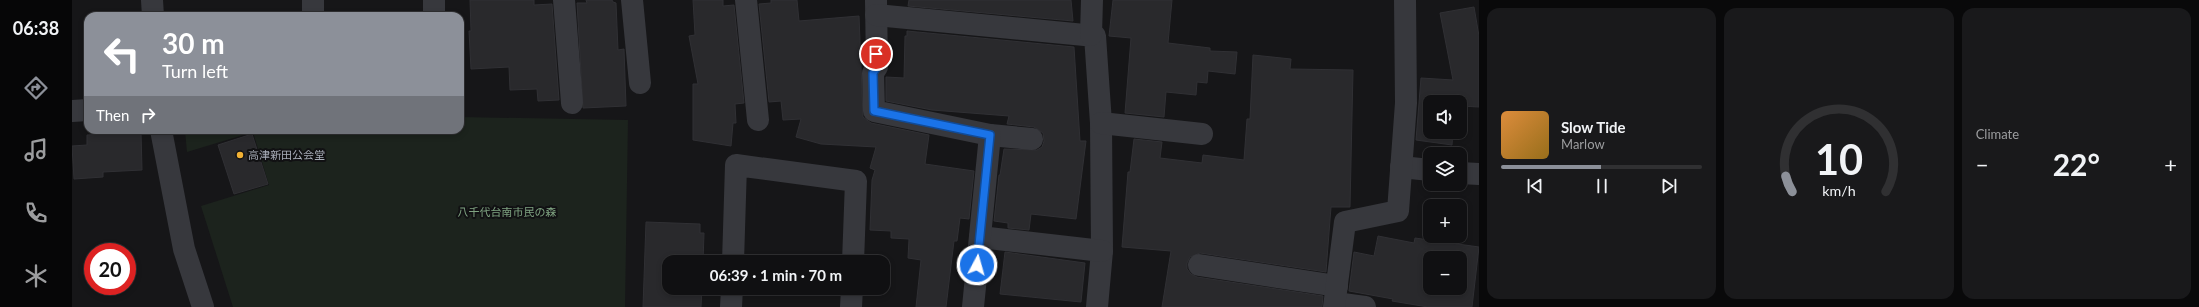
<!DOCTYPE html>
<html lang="en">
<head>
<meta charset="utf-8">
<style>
	:root { --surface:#101012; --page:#19191b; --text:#f1f3f6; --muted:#9c9d9f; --line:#303032; --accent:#8c9099 }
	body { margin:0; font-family:Lato,"Noto Sans JP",sans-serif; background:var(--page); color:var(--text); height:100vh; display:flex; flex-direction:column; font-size:15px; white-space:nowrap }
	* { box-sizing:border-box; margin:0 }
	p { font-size:13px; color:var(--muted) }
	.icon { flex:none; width:22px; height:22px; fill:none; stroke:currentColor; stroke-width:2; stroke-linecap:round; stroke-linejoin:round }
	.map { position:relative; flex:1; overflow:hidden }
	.sheet { display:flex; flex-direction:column; gap:8px; padding:8px; background:#09090a; width:720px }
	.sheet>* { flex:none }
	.hud { position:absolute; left:12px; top:12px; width:380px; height:122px; border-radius:12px; box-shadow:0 2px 6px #0003,0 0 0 1px var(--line); background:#8c9099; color:#fff; overflow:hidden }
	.controls { position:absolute; left:1351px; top:95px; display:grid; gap:8px }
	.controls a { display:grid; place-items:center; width:44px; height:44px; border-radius:8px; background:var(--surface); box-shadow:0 2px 6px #0003,0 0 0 1px var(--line); font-size:20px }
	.speed { position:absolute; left:12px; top:243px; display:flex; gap:8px; font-size:20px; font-weight:700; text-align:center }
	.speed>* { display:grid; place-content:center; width:52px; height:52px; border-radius:50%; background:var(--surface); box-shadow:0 2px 6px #0003,0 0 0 1px var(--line); line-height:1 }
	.speed .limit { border:6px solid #d22; background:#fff; color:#111 }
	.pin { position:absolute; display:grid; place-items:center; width:34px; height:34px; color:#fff; margin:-17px; border:2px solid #fff; border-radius:50%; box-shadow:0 1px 4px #0007 }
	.me { position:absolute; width:44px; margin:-22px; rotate:6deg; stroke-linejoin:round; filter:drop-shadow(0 0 3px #0008) }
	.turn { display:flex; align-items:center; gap:14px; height:84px; padding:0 12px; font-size:18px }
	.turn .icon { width:52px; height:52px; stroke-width:2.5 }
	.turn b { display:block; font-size:28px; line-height:34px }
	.then { display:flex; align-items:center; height:38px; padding:0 12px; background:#0003; gap:8px; font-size:15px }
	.big { font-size:30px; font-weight:700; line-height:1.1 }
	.sheet .tile { flex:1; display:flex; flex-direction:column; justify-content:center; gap:6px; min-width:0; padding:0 14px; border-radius:12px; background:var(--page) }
	.sheet .dial { align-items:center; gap:0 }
	.dial svg { height:104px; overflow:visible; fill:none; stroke:var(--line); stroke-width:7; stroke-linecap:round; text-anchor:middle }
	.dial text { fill:var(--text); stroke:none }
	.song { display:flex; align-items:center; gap:12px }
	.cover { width:48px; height:48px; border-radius:6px; background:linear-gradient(135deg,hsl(30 70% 55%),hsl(40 70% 35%)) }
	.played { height:4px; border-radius:2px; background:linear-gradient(90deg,var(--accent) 50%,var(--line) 50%) }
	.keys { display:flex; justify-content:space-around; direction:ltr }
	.heat { display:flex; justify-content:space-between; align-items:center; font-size:22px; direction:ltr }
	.sheet .tiles { flex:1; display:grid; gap:8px; grid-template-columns:repeat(3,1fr) }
	.trip { position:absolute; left:590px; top:255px; width:228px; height:40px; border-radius:12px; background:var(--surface); box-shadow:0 2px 6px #0003,0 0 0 1px var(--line); font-weight:700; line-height:40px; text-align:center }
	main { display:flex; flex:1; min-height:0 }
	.tab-bar { display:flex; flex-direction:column; width:72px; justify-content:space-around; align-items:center; background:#060607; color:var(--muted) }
	.tab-bar .icon { width:28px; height:28px }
	.tab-bar .on { color:var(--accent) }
	.tab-bar b { font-size:18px; color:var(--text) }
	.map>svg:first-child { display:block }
</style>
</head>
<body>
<main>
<nav class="tab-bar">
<b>06:38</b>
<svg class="icon on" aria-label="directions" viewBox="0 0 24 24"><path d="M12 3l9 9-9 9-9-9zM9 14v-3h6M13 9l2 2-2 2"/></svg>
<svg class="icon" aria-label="music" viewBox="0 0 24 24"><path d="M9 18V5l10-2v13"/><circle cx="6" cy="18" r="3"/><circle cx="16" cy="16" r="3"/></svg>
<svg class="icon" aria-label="phone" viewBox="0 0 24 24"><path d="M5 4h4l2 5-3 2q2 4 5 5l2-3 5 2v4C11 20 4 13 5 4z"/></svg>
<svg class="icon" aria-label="climate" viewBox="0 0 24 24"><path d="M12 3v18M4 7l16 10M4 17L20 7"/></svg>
</nav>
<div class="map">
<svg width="1407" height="307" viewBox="0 0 1407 307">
	<rect width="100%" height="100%" fill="#161618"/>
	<!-- green -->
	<polygon fill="#1c231d" points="388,117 556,120 553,307 161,307 129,206 197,185 181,132 115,152 113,130 388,130"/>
	<!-- building -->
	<g fill="#29292c" stroke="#303034" fill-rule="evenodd">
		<polygon points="398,0 462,0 462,5 480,4 487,100 466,101 465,89 438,90 437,67 399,69 397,31 399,31"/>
		<polygon points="514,0 540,0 541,2 544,3 546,50 552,49 554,106 511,108 505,3 515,3"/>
		<polygon points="621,0 651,0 651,6 662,5 672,103 663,104 664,123 661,123 659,146 621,140 621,84 626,84 617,36 623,35"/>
		<polygon points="699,0 725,0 727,21 787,16 791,117 799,123 857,135 853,164 902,171 897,219 888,218 885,241 882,241 874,307 844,307 849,260 836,258 837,239 819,238 819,231 798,230 800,180 803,170 798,168 804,147 749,144 724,137 729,119 711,120 709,101 697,102 687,4 699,3"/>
		<polygon points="837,0 999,0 1001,21 836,6"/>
		<polygon points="1041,0 1100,0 1096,43 1138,48 1138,51 1165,52 1163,74 1136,71 1135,83 1125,82 1124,95 1094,92 1092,117 1053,113 1059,38 1037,36"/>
		<polygon points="1402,7 1407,36 1407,107 1388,106 1388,102 1358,102 1358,132 1381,132 1380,145 1344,140 1349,78 1381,80 1368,13"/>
		<polygon points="835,31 1002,47 1008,141 1014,141 1004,219 959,214 957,230 936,228 936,223 922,221 927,175 928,175 932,149 965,150 970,147 972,141 971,133 962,127 935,124 937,116 860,110 814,101 814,77 832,78 833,36 835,36"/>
		<polygon points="1181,55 1219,59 1218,69 1281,70 1278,207 1259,207 1254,272 1128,253 1118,257 1115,263 1115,269 1119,274 1125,277 1251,296 1250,307 1090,307 1099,251 1050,247 1056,172 1058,172 1062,139 1090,142 1088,158 1130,163 1131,155 1172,160 1175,119 1178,119"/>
		<polygon points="69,132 70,170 31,172 31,177 2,179 0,146 15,145 15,135"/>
		<polygon points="180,134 196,184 162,194 146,145"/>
		<polygon points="574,222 628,224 628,233 632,233 631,262 597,262 597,288 630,288 629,307 571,307"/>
		<path d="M 1306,236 L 1342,243 L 1343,238 L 1407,247 L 1400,307 L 1356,307 L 1320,301 L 1321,299 L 1277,291 L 1282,252 L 1302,256 ZM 1358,258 L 1388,258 L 1388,288 L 1358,288 Z"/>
		<polygon points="933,252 1013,263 1009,302 928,294"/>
	</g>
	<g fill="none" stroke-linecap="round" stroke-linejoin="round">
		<!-- minor -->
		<g stroke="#37383d" stroke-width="22">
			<polyline points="80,0 81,16"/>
			<polyline points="241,0 241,16"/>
			<polyline points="362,0 362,16"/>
			<polyline points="492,0 500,103"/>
			<polyline points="560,0 568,83"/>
			<polyline points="674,0 686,120"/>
			<polyline points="804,1 805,67 801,73 802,111 918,135 960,139"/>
			<polyline points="804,15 1023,36 1029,123 1030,251 1025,307"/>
			<polyline points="1019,35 1020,0"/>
			<polyline points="0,111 16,110"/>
			<polyline points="1029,123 1130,134"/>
			<polyline points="89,130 112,249 131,307"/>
			<polyline points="1329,167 1358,170"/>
			<polyline points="1388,173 1407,174"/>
			<polyline points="908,237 1030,251"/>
			<polyline points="661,262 664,165 784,181 781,262"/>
			<polyline points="1127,265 1265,286"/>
			<polyline points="1263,303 1293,307"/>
			<polyline points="659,307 660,288"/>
			<polyline points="779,307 780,288"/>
			<polyline points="901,307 918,135"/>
			<polyline points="1262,307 1273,222 1326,211 1334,103 1333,0"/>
		</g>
	</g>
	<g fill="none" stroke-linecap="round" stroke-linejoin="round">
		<defs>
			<polyline id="route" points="804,54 805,67 801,73 802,111 918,135 905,265"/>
		</defs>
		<!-- route casing -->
		<use href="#route" stroke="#114b97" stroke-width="10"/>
		<!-- route -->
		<use href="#route" stroke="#1a73e8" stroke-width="7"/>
	</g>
	<!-- markers -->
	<circle fill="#f2b134" stroke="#111113" stroke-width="1.5" cx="168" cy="155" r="4"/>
	<g text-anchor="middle" stroke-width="4" stroke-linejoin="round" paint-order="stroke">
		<!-- poi labels -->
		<g font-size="11" fill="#a8adb8" stroke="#111113" text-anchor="start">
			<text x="176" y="159">高津新田公会堂</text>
		</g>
		<!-- park labels -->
		<g font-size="11" fill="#7fa381" stroke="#111113">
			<text x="435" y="216">八千代台南市民の森</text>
		</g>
	</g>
</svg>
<div class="controls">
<a><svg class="icon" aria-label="sound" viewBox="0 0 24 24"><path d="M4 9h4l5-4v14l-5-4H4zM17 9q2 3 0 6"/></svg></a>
<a><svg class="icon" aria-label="layers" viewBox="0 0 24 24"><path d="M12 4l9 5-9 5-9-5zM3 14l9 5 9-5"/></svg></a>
<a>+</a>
<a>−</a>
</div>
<div class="speed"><div class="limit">20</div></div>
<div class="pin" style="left:804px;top:54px;background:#d93025"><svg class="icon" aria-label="arrive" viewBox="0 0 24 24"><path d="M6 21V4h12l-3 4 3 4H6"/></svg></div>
<svg class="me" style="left:905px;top:265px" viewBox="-20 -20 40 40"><circle r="17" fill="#1a73e8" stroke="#fff" stroke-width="3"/><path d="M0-11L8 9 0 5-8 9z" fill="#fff"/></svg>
<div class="trip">06:39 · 1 min · 70 m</div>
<div class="hud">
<div class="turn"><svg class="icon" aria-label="left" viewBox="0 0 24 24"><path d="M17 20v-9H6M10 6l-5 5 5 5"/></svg><div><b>30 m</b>Turn left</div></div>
<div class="then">Then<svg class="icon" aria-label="right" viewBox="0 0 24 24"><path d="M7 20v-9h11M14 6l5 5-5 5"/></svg></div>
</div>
</div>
<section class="sheet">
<div class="tiles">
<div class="tile">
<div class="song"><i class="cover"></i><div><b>Slow Tide</b><p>Marlow</p></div></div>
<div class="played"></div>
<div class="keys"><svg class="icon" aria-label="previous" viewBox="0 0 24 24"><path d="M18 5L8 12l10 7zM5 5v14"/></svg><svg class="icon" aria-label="pause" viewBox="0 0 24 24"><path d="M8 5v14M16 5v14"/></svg><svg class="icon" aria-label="next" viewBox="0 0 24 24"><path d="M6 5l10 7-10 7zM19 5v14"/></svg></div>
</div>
<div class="tile dial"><svg viewBox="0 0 100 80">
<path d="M14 69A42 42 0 1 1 86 69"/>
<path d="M14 69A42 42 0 0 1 9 57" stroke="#8c9099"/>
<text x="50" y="56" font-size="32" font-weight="700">10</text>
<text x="50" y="72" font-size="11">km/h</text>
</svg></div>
<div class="tile"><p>Climate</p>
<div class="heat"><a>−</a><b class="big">22°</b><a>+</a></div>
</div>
</div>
</section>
</main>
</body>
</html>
